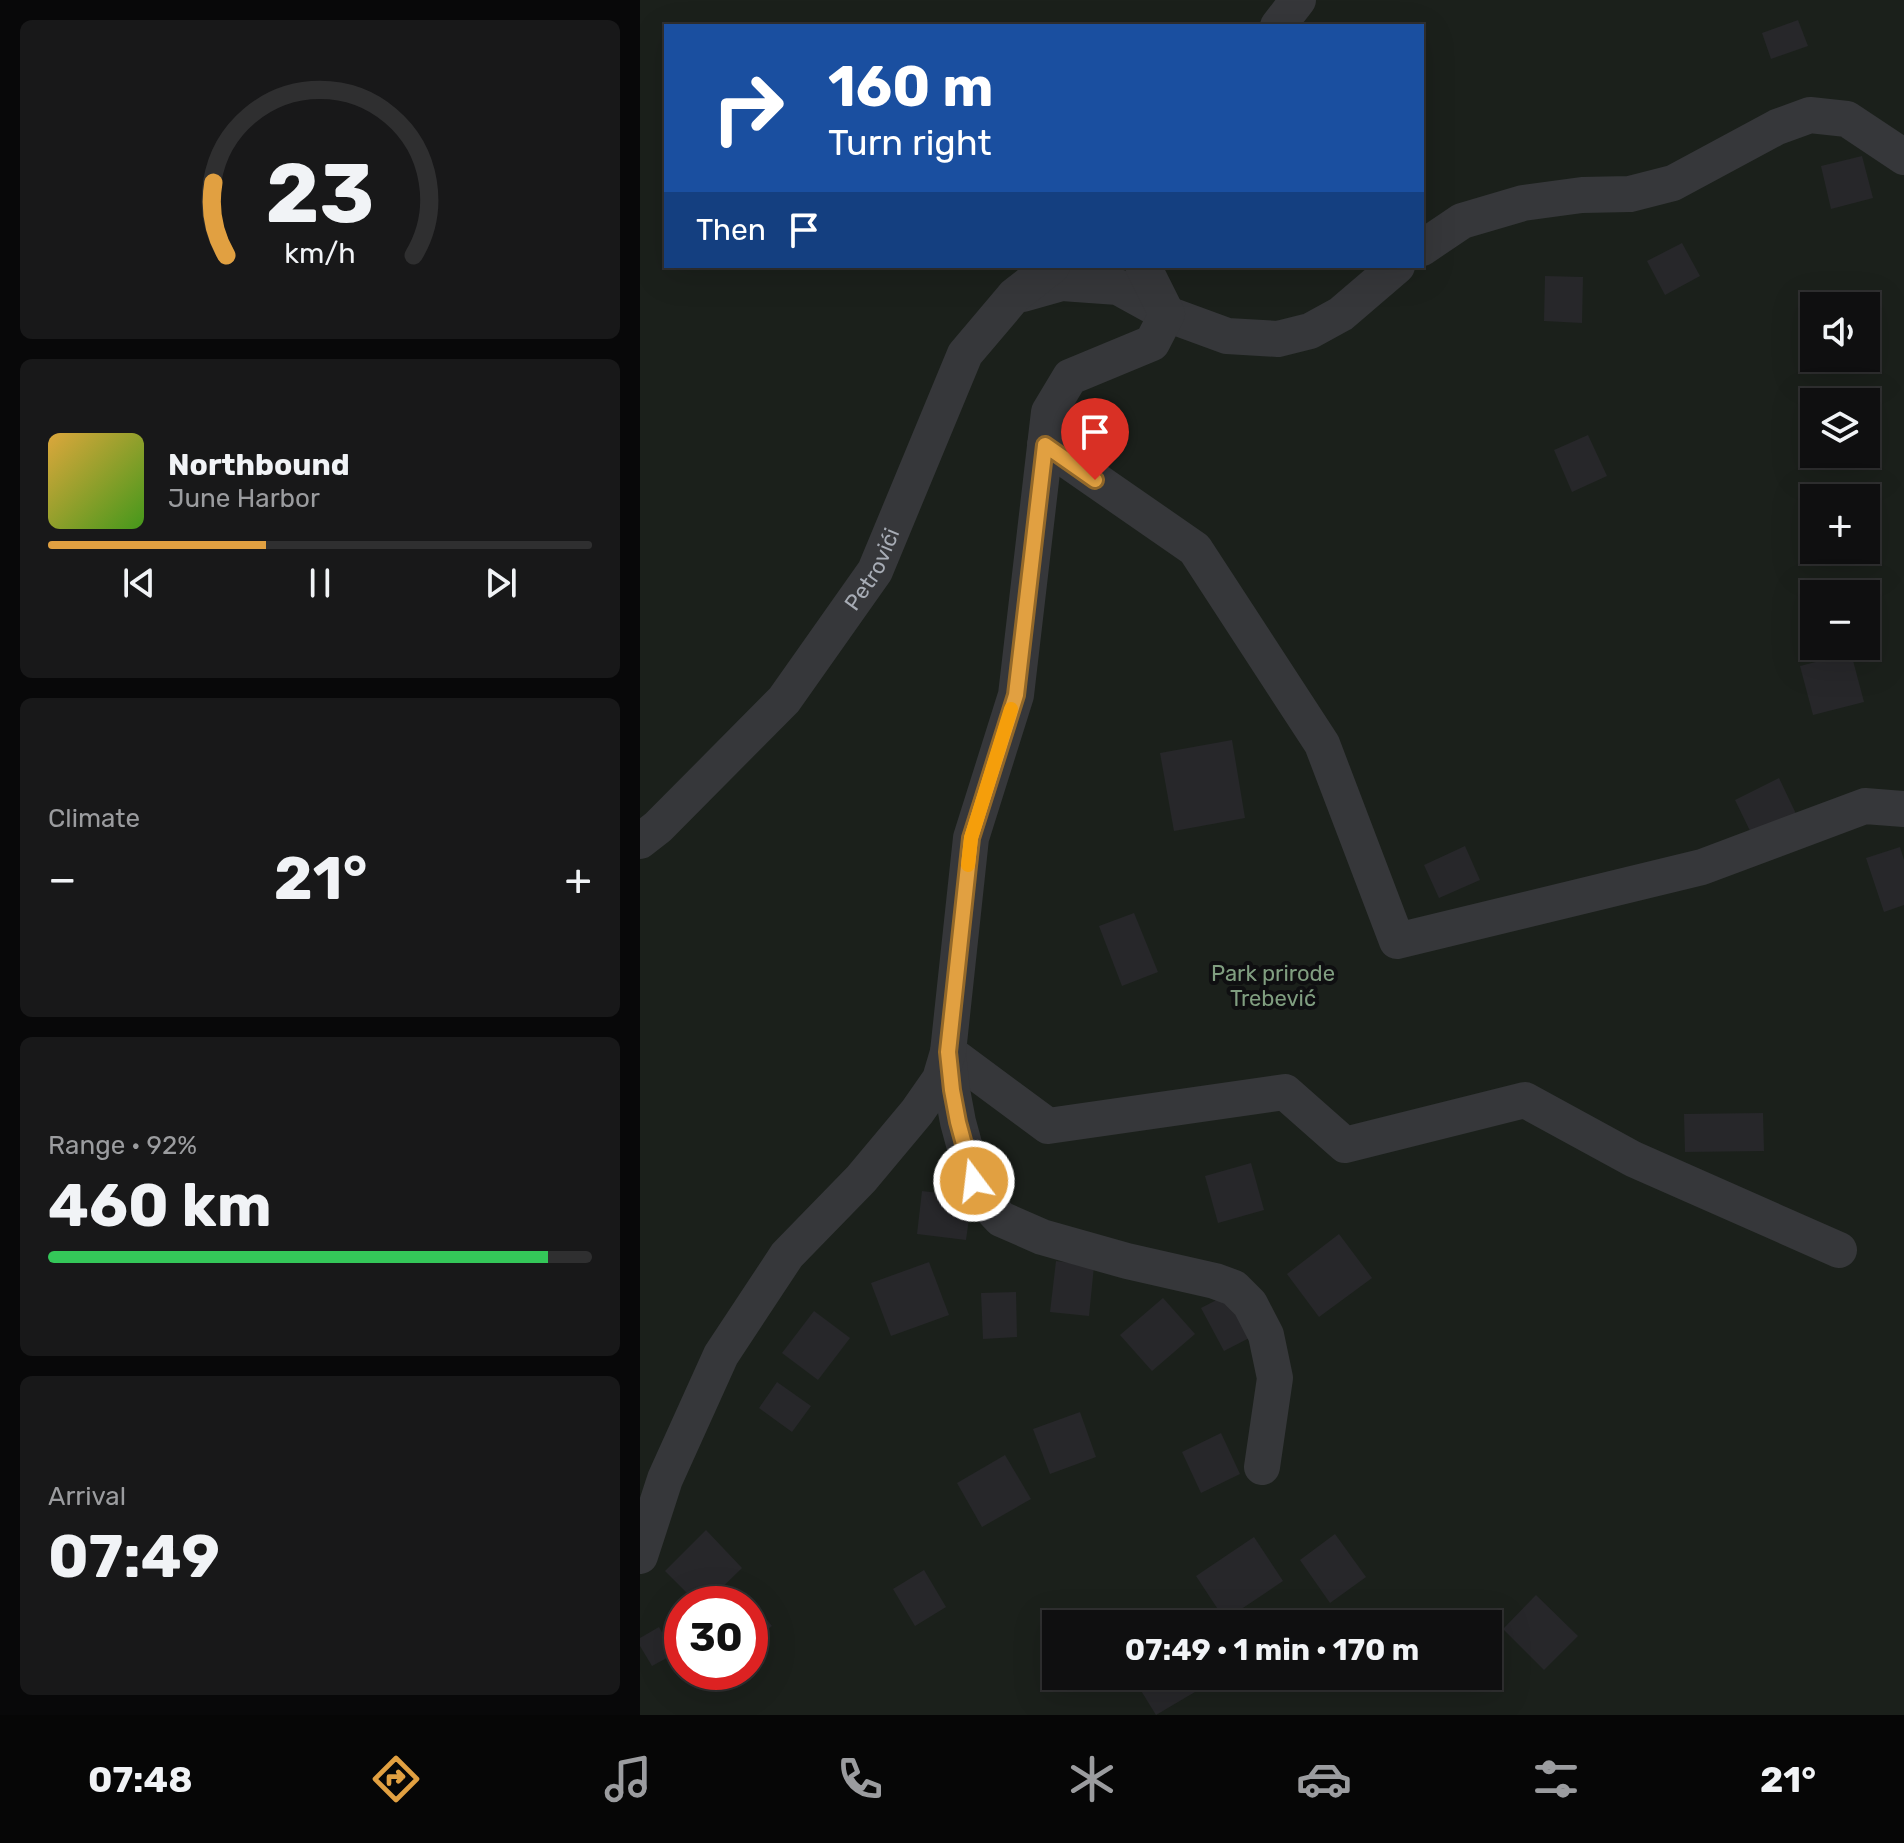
<!DOCTYPE html>
<html lang="en">
<head>
<meta charset="utf-8">
<style>
	:root { --surface:#0f0f10; --page:#181819; --text:#f1f3f6; --muted:#9b9c9f; --line:#2f2f30; --accent:#e1a041 }
	body { margin:0; font-family:Rubik,sans-serif; background:var(--page); color:var(--text); height:100vh; display:flex; flex-direction:column; font-size:30px; white-space:nowrap }
	* { box-sizing:border-box; margin:0 }
	p { font-size:26px; color:var(--muted) }
	.icon { flex:none; width:44px; height:44px; fill:none; stroke:currentColor; stroke-width:2; stroke-linecap:round; stroke-linejoin:round }
	.map { position:relative; flex:1; overflow:hidden }
	.drawer { display:flex; flex-direction:column; gap:20px; padding:20px; background:#080809; width:640px }
	.drawer>* { flex:none }
	.hud { position:absolute; left:24px; top:24px; width:760px; height:244px; border-radius:0px; box-shadow:0 8px 32px #0002,0 0 0 2px var(--line); background:#1a4fa0; color:#fff; overflow:hidden }
	.buttons { position:absolute; left:1160px; top:292px; display:grid; gap:16px }
	.buttons a { display:grid; place-items:center; width:80px; height:80px; border-radius:0px; background:var(--surface); box-shadow:0 8px 32px #0002,0 0 0 2px var(--line); font-size:40px }
	.speed { position:absolute; left:24px; top:1586px; display:flex; gap:16px; font-size:40px; font-weight:700; text-align:center }
	.speed>* { display:grid; place-content:center; width:104px; height:104px; border-radius:50%; background:var(--surface); box-shadow:0 8px 32px #0002,0 0 0 2px var(--line); line-height:1 }
	.speed .limit { border:12px solid #d22; background:#fff; color:#111 }
	.pin { position:absolute; display:grid; place-items:center; width:68px; height:68px; color:#fff; margin:-82px -34px; border-radius:50% 50% 50% 0; rotate:-45deg; box-shadow:0 0 8px #0007 }
	.pin .icon { rotate:45deg }
	.me { position:absolute; width:88px; margin:-44px; rotate:345deg; stroke-linejoin:round; filter:drop-shadow(0 0 6px #0008) }
	.turn { display:flex; align-items:center; gap:28px; height:168px; padding:0 32px; font-size:36px }
	.turn .icon { width:104px; height:104px; stroke-width:2.5 }
	.turn b { display:block; font-size:56px; line-height:68px }
	.then { display:flex; align-items:center; height:76px; padding:0 32px; background:#0003; gap:16px; font-size:30px }
	.big { font-size:60px; font-weight:700; line-height:1.1 }
	.drawer .tile { flex:1; display:flex; flex-direction:column; justify-content:center; gap:12px; min-width:0; padding:0 28px; border-radius:12px; background:var(--page) }
	.drawer .dial { align-items:center; gap:0 }
	.dial svg { height:208px; overflow:visible; fill:none; stroke:var(--line); stroke-width:7; stroke-linecap:round; text-anchor:middle }
	.dial text { fill:var(--text); stroke:none }
	.song { display:flex; align-items:center; gap:24px }
	.cover { width:96px; height:96px; border-radius:12px; background:linear-gradient(135deg,hsl(40 70% 55%),hsl(100 70% 35%)) }
	.played { height:8px; border-radius:4px; background:linear-gradient(90deg,var(--accent) 40%,var(--line) 40%) }
	.keys { display:flex; justify-content:space-around; direction:ltr }
	.heat { display:flex; justify-content:space-between; align-items:center; font-size:44px; direction:ltr }
	.charge { height:12px; border-radius:6px; background:linear-gradient(90deg,#34c759 92%,var(--line) 0) }
	.trip { position:absolute; left:402px; top:1610px; width:460px; height:80px; border-radius:0px; background:var(--surface); box-shadow:0 8px 32px #0002,0 0 0 2px var(--line); font-weight:700; line-height:80px; text-align:center }
	.menu { display:flex; height:128px; justify-content:space-around; align-items:center; background:#060606; color:var(--muted) }
	.menu .icon { width:56px; height:56px }
	.menu .on { color:var(--accent) }
	.menu b { font-size:36px; color:var(--text) }
	main { display:flex; flex:1; min-height:0 }
	.map>svg:first-child { display:block }
</style>
</head>
<body>
<main>
<section class="drawer">
<div class="tile dial"><svg viewBox="0 0 100 80">
<path d="M14 69A42 42 0 1 1 86 69"/>
<path d="M14 69A42 42 0 0 1 9 41" stroke="#e1a041"/>
<text x="50" y="56" font-size="32" font-weight="700">23</text>
<text x="50" y="72" font-size="11">km/h</text>
</svg></div>
<div class="tile">
<div class="song"><i class="cover"></i><div><b>Northbound</b><p>June Harbor</p></div></div>
<div class="played"></div>
<div class="keys"><svg class="icon" aria-label="previous" viewBox="0 0 24 24"><path d="M18 5L8 12l10 7zM5 5v14"/></svg><svg class="icon" aria-label="pause" viewBox="0 0 24 24"><path d="M8 5v14M16 5v14"/></svg><svg class="icon" aria-label="next" viewBox="0 0 24 24"><path d="M6 5l10 7-10 7zM19 5v14"/></svg></div>
</div>
<div class="tile"><p>Climate</p>
<div class="heat"><a>−</a><b class="big">21°</b><a>+</a></div>
</div>
<div class="tile"><p>Range · 92%</p><b class="big">460 km</b><div class="charge"></div></div>
<div class="tile"><p>Arrival</p><b class="big">07:49</b></div>
</section>
<div class="map">
<svg width="1264" height="1715" viewBox="0 0 1264 1715">
	<rect width="100%" height="100%" fill="#141416"/>
	<!-- green -->
	<path fill="#1b201b" fill-rule="evenodd" d="M 0,0 L 1264,0 L 1264,1715 L 0,1715 ZM 26,26 L 782,26 L 782,266 L 26,266 ZM 1174,306 L 1226,306 L 1226,358 L 1174,358 ZM 1174,402 L 1226,402 L 1226,454 L 1174,454 ZM 1174,498 L 1226,498 L 1226,550 L 1174,550 ZM 1174,594 L 1226,594 L 1226,646 L 1174,646 ZM 42,1604 L 110,1604 L 110,1672 L 42,1672 ZM 416,1624 L 848,1624 L 848,1676 L 416,1676 Z"/>
	<!-- building -->
	<g fill="#27272a">
		<polygon points="1158,20 1168,46 1131,59 1122,33"/>
		<polygon points="1222,156 1233,198 1191,209 1181,166"/>
		<polygon points="1042,243 1060,276 1025,295 1007,261"/>
		<polygon points="905,276 943,277 942,323 904,321"/>
		<polygon points="948,435 967,476 932,492 914,450"/>
		<polygon points="1211,653 1224,702 1173,715 1160,666"/>
		<polygon points="592,740 605,818 534,831 520,753"/>
		<polygon points="1139,778 1158,818 1114,839 1095,800"/>
		<polygon points="825,846 840,880 799,898 784,865"/>
		<polygon points="1260,847 1264,860 1264,905 1244,912 1226,858"/>
		<polygon points="494,913 518,972 482,986 459,926"/>
		<polygon points="1123,1113 1124,1151 1045,1152 1044,1114"/>
		<polygon points="611,1163 624,1210 578,1223 565,1176"/>
		<polygon points="282,1191 332,1197 326,1240 277,1234"/>
		<polygon points="699,1234 732,1278 679,1317 647,1274"/>
		<polygon points="416,1261 454,1266 449,1316 410,1312"/>
		<polygon points="289,1262 309,1315 251,1336 231,1283"/>
		<polygon points="376,1292 377,1337 343,1339 341,1293"/>
		<polygon points="592,1292 615,1335 584,1351 561,1308"/>
		<polygon points="523,1298 555,1334 512,1371 480,1335"/>
		<polygon points="174,1311 210,1338 178,1380 142,1353"/>
		<polygon points="137,1382 171,1406 152,1432 119,1408"/>
		<polygon points="440,1412 456,1457 410,1474 393,1429"/>
		<polygon points="581,1433 600,1474 561,1493 542,1452"/>
		<polygon points="365,1455 391,1499 342,1527 317,1483"/>
		<polygon points="66,1530 102,1568 65,1604 58,1604 25,1571"/>
		<polygon points="695,1534 726,1577 690,1603 660,1560"/>
		<polygon points="614,1537 643,1581 585,1620 556,1576"/>
		<polygon points="284,1570 306,1607 275,1626 253,1589"/>
		<polygon points="896,1595 938,1636 904,1670 863,1629"/>
		<polygon points="108,1596 132,1626 110,1643 110,1604 98,1604"/>
		<polygon points="19,1627 34,1654 12,1666 0,1646 0,1638"/>
		<polygon points="492,1676 559,1676 565,1686 516,1715"/>
	</g>
	<g fill="none" stroke-linecap="round" stroke-linejoin="round">
		<!-- street -->
		<g stroke="#36373a" stroke-width="36">
			<polyline points="638,26 658,0"/>
			<polyline points="782,248 822,221 883,203 942,195 990,194 1033,183 1137,127 1170,115 1207,119 1264,157"/>
			<polyline points="383,294 422,283 478,287 527,314 587,336 638,339 670,331 701,314 757,266"/>
			<polyline points="405,445 555,549 682,744 757,941 1062,867 1225,806 1264,809"/>
			<path id="s1" d="M 0,841 L 18,827 L 144,700 L 235,571 L 325,354 L 374,296 L 412,266"/>
			<polyline points="308,1052 408,1126 645,1092 705,1145 885,1100 993,1159 1199,1250"/>
			<polyline points="308,1054 312,1090 318,1122 334,1181 347,1204 361,1219 402,1237 487,1261 575,1281 594,1288 610,1304 626,1335 635,1378 622,1467"/>
			<polyline points="0,1556 25,1479 81,1355 147,1255 221,1179 277,1112 300,1079 308,1052 331,838 376,695 409,412 430,377 512,343 527,314 503,266"/>
		</g>
	</g>
	<g fill="none" stroke-linecap="round" stroke-linejoin="round">
		<defs>
			<polyline id="route" points="334,1181 318,1122 312,1090 308,1052 331,838 376,695 405,445 455,480"/>
		</defs>
		<!-- route casing -->
		<use href="#route" stroke="#92682a" stroke-width="20"/>
		<!-- route -->
		<use href="#route" stroke="#e1a041" stroke-width="14"/>
		<!-- slow -->
		<polyline stroke="#f59e0b" stroke-width="14" points="328,865 331,838 371,709"/>
	</g>
	<g text-anchor="middle" stroke-width="8" stroke-linejoin="round" paint-order="stroke">
		<!-- street labels -->
		<g font-size="22" fill="#a7acb5" stroke="#0f0f11">
			<text dy="8" stroke="none"><textPath href="#s1" startOffset="360">Petrovići</textPath></text>
		</g>
		<!-- park labels -->
		<g font-size="22" fill="#809e80" stroke="#0f0f11">
			<text x="633" y="981">Park prirode<tspan x="633" dy="25">Trebević</tspan></text>
		</g>
	</g>
</svg>
<div class="buttons">
<a><svg class="icon" aria-label="sound" viewBox="0 0 24 24"><path d="M4 9h4l5-4v14l-5-4H4zM17 9q2 3 0 6"/></svg></a>
<a><svg class="icon" aria-label="layers" viewBox="0 0 24 24"><path d="M12 4l9 5-9 5-9-5zM3 14l9 5 9-5"/></svg></a>
<a>+</a>
<a>−</a>
</div>
<div class="speed"><div class="limit">30</div></div>
<div class="pin" style="left:455px;top:480px;background:#d93025"><svg class="icon" aria-label="arrive" viewBox="0 0 24 24"><path d="M6 21V4h12l-3 4 3 4H6"/></svg></div>
<svg class="me" style="left:334px;top:1181px" viewBox="-20 -20 40 40"><circle r="17" fill="#e1a041" stroke="#fff" stroke-width="3"/><path d="M0-11L8 9 0 5-8 9z" fill="#fff"/></svg>
<div class="trip">07:49 · 1 min · 170 m</div>
<div class="hud">
<div class="turn"><svg class="icon" aria-label="right" viewBox="0 0 24 24"><path d="M7 20v-9h11M14 6l5 5-5 5"/></svg><div><b>160 m</b>Turn right</div></div>
<div class="then">Then<svg class="icon" aria-label="arrive" viewBox="0 0 24 24"><path d="M6 21V4h12l-3 4 3 4H6"/></svg></div>
</div>
</div>
</main>
<nav class="menu">
<b>07:48</b>
<svg class="icon on" aria-label="directions" viewBox="0 0 24 24"><path d="M12 3l9 9-9 9-9-9zM9 14v-3h6M13 9l2 2-2 2"/></svg>
<svg class="icon" aria-label="music" viewBox="0 0 24 24"><path d="M9 18V5l10-2v13"/><circle cx="6" cy="18" r="3"/><circle cx="16" cy="16" r="3"/></svg>
<svg class="icon" aria-label="phone" viewBox="0 0 24 24"><path d="M5 4h4l2 5-3 2q2 4 5 5l2-3 5 2v4C11 20 4 13 5 4z"/></svg>
<svg class="icon" aria-label="climate" viewBox="0 0 24 24"><path d="M12 3v18M4 7l16 10M4 17L20 7"/></svg>
<svg class="icon" aria-label="car" viewBox="0 0 24 24"><path d="M5 17H2v-5l4-1 3-4h7l3 4 3 1v5h-3M9 17h6M6 11h13"/><circle cx="7" cy="17" r="2"/><circle cx="17" cy="17" r="2"/></svg>
<svg class="icon" aria-label="filters" viewBox="0 0 24 24"><path d="M4 7h16M4 17h16"/><circle cx="9" cy="7" r="2"/><circle cx="15" cy="17" r="2"/></svg>
<b>21°</b>
</nav>
</body>
</html>
